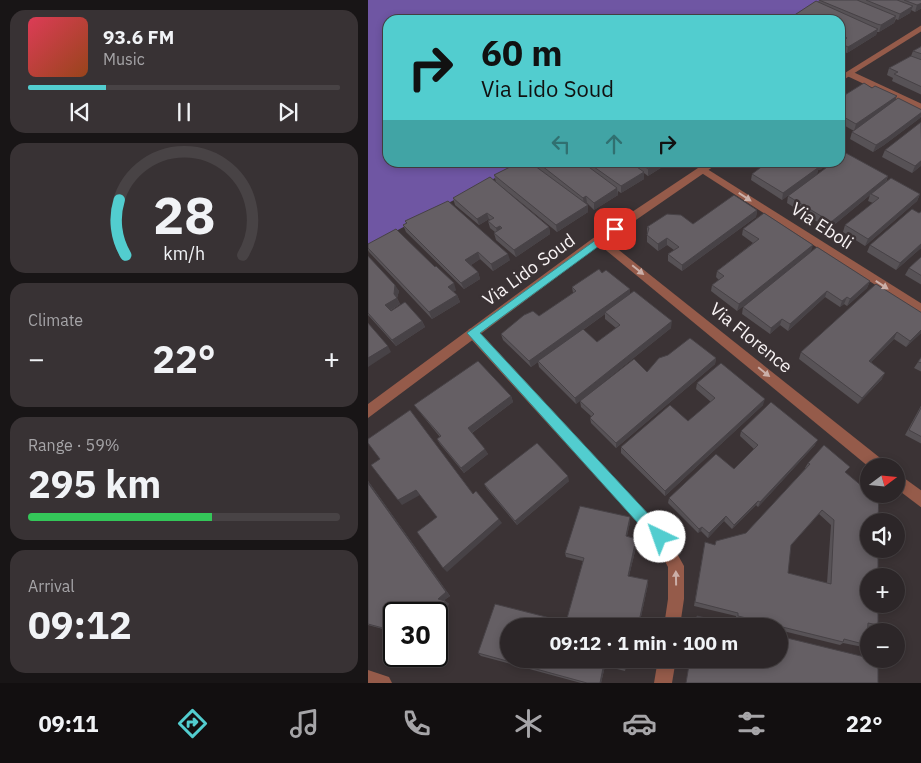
<!DOCTYPE html>
<html lang="en">
<head>
<meta charset="utf-8">
<style>
	:root { --surface:#2c2628; --page:#383234; --text:#f1f3f6; --muted:#a6a5a8; --line:#484345; --accent:#52cdcf }
	body { margin:0; font-family:"IBM Plex Sans",sans-serif; background:var(--page); color:var(--text); height:100vh; display:flex; flex-direction:column; font-size:19px; white-space:nowrap }
	* { box-sizing:border-box; margin:0 }
	p { font-size:16px; color:var(--muted) }
	.icon { flex:none; width:28px; height:28px; fill:none; stroke:currentColor; stroke-width:2; stroke-linecap:round; stroke-linejoin:round }
	.map { position:relative; flex:1; overflow:hidden }
	.side { display:flex; flex-direction:column; gap:10px; padding:10px; background:#181516; width:368px }
	.side>* { flex:none }
	.hud { position:absolute; left:15px; top:15px; width:462px; height:152px; border-radius:15px; box-shadow:0 2px 8px #0003,0 0 0 1px var(--line); background:#52cdcf; color:#111; overflow:hidden }
	.needle { width:32px; rotate:74deg }
	.tools { position:absolute; left:492px; top:458px; display:grid; gap:10px }
	.tools a { display:grid; place-items:center; width:45px; height:45px; border-radius:50%; background:var(--surface); box-shadow:0 2px 8px #0003,0 0 0 1px var(--line); font-size:25px }
	.speed { position:absolute; left:15px; top:602px; display:flex; gap:10px; font-size:25px; font-weight:700; text-align:center }
	.speed>* { display:grid; place-content:center; width:65px; height:65px; border-radius:50%; background:var(--surface); box-shadow:0 2px 8px #0003,0 0 0 1px var(--line); line-height:1 }
	.speed .limit { border:2px solid #111; border-radius:8px; background:#fff; color:#111 }
	.pin { position:absolute; display:grid; place-items:center; width:42px; height:42px; color:#fff; margin:-21px; border-radius:10px; box-shadow:0 2px 8px #0006 }
	.me { position:absolute; width:55px; margin:-28px; rotate:318deg; stroke-linejoin:round; filter:drop-shadow(0 0 4px #0008) }
	.turn { display:flex; align-items:center; gap:18px; height:105px; padding:0 15px; font-size:22px }
	.turn .icon { width:65px; height:65px; stroke-width:2.5 }
	.turn b { display:block; font-size:35px; line-height:42px }
	.lanes { display:flex; align-items:center; height:48px; padding:0 15px; background:#0003; justify-content:center; gap:25px; direction:ltr }
	.lanes .off { opacity:.35 }
	.big { font-size:38px; font-weight:800; line-height:1.1 }
	.side .tile { flex:1; display:flex; flex-direction:column; justify-content:center; gap:8px; min-width:0; padding:0 18px; border-radius:15px; background:var(--page) }
	.side .dial { align-items:center; gap:0 }
	.dial svg { height:130px; overflow:visible; fill:none; stroke:var(--line); stroke-width:7; stroke-linecap:round; text-anchor:middle }
	.dial text { fill:var(--text); stroke:none }
	.song { display:flex; align-items:center; gap:15px }
	.cover { width:60px; height:60px; border-radius:8px; background:linear-gradient(135deg,hsl(350 70% 55%),hsl(20 70% 35%)) }
	.played { height:5px; border-radius:2px; background:linear-gradient(90deg,var(--accent) 25%,var(--line) 25%) }
	.keys { display:flex; justify-content:space-around; direction:ltr }
	.heat { display:flex; justify-content:space-between; align-items:center; font-size:28px; direction:ltr }
	.charge { height:8px; border-radius:4px; background:linear-gradient(90deg,#34c759 59%,var(--line) 0) }
	.trip { position:absolute; left:132px; top:618px; width:288px; height:50px; border-radius:25px; background:var(--surface); box-shadow:0 2px 8px #0003,0 0 0 1px var(--line); font-weight:800; line-height:50px; text-align:center }
	.menu { display:flex; height:80px; justify-content:space-around; align-items:center; background:#120f10; color:var(--muted) }
	.menu .icon { width:35px; height:35px }
	.menu .on { color:var(--accent) }
	.menu b { font-size:22px; color:var(--text) }
	main { display:flex; flex:1; min-height:0 }
	.map>svg:first-child { display:block }
</style>
</head>
<body>
<main>
<section class="side">
<div class="tile">
<div class="song"><i class="cover"></i><div><b>93.6 FM</b><p>Music</p></div></div>
<div class="played"></div>
<div class="keys"><svg class="icon" aria-label="previous" viewBox="0 0 24 24"><path d="M18 5L8 12l10 7zM5 5v14"/></svg><svg class="icon" aria-label="pause" viewBox="0 0 24 24"><path d="M8 5v14M16 5v14"/></svg><svg class="icon" aria-label="next" viewBox="0 0 24 24"><path d="M6 5l10 7-10 7zM19 5v14"/></svg></div>
</div>
<div class="tile dial"><svg viewBox="0 0 100 80">
<path d="M14 69A42 42 0 1 1 86 69"/>
<path d="M14 69A42 42 0 0 1 10 35" stroke="#52cdcf"/>
<text x="50" y="56" font-size="32" font-weight="700">28</text>
<text x="50" y="72" font-size="11">km/h</text>
</svg></div>
<div class="tile"><p>Climate</p>
<div class="heat"><a>−</a><b class="big">22°</b><a>+</a></div>
</div>
<div class="tile"><p>Range · 59%</p><b class="big">295 km</b><div class="charge"></div></div>
<div class="tile"><p>Arrival</p><b class="big">09:12</b></div>
</section>
<div class="map">
<svg width="554" height="683" viewBox="0 0 554 683">
	<rect width="100%" height="100%" fill="#3b3335"/>
	<!-- water -->
	<polygon fill="#6f56a3" points="0,0 454,0 417,20 20,20 20,162 155,163 0,246"/>
	<g fill="none" stroke-linecap="round" stroke-linejoin="round">
		<!-- minor -->
		<g fill="#955b4a" fill-rule="evenodd">
			<polygon points="479,72 485,72 554,104 554,111 479,76"/>
			<polygon points="336,167 554,304 554,315 332,172 332,168"/>
			<polygon points="232,235 516,461 518,466 501,467 228,242 227,239 228,236"/>
			<polygon points="105,328 109,329 297,532 316,566 316,599 312,626 296,626 300,599 300,567 287,542 101,337 99,333 101,329"/>
			<polygon points="529,473 554,491 554,508 529,489"/>
			<polygon points="290,659 308,659 304,683 286,683"/>
			<polygon points="0,670 21,677 24,683 0,683"/>
		</g>
		<!-- tertiary -->
		<g fill="#955b4a" fill-rule="evenodd">
			<polygon points="554,25 554,31 472,82 472,76"/>
			<polygon points="339,162 352,162 236,242 0,418 0,404 228,236"/>
		</g>
	</g>
	<!-- wall -->
	<g fill="#575256" fill-rule="evenodd">
		<polygon points="451,0 554,0 554,8 547,12 543,10 542,13 530,20 528,19 526,23 511,32 509,32 508,35 479,53 474,51 472,55 472,20 424,20 425,16 450,2"/>
		<polygon points="554,46 554,95 524,81 525,78 519,75 521,68 543,56 545,51"/>
		<polygon points="472,98 527,101 554,110 554,115 552,118 516,145 505,152 482,139 484,132 486,131 472,123"/>
		<polygon points="517,150 554,165 544,173 514,157"/>
		<polygon points="152,162 302,162 280,176 276,173 276,179 253,193 250,191 250,195 226,210 219,203 217,204 220,205 220,212 189,232 133,186 181,227 182,234 148,257 128,240 126,233 127,232 122,228 120,221 122,220 121,219 111,225 87,205 85,198 128,182 126,175"/>
		<polygon points="400,162 465,162 459,167 455,165 454,169 450,170 449,174 414,200 383,180 384,174"/>
		<polygon points="520,176 518,182 552,194 549,201 497,246 475,232 477,225 505,203 500,201 502,195 461,229 419,203 420,196"/>
		<polygon points="389,210 388,217 314,271 300,261 300,254 306,250 299,245 290,251 279,242 279,227 325,224"/>
		<polygon points="37,221 142,260 125,271 112,259 103,265 110,272 112,279 96,289 38,232 35,225 38,223"/>
		<polygon points="375,229 443,252 369,311 343,291 344,285 351,280 348,277 349,271 385,243 374,235"/>
		<polygon points="0,244 88,290 85,292 89,295 92,302 64,319 1,252 0,250"/>
		<polygon points="502,245 554,247 528,270 499,252"/>
		<polygon points="0,256 31,291 29,298 32,304 22,311 54,321 57,327 28,346 0,315"/>
		<polygon points="554,256 554,285 537,275 541,268"/>
		<polygon points="502,281 499,288 479,306 476,304 472,307 457,297 420,331 412,325 402,334 374,314 375,307"/>
		<polygon points="508,284 554,332 538,347 526,339 503,362 514,379 490,404 431,359 433,352"/>
		<path d="M 204,287 L 262,294 L 303,328 L 208,404 L 171,367 L 170,362 L 163,367 L 135,340 L 133,334 L 171,316 L 205,293 ZM 237,314 L 237,319 L 248,328 L 229,342 L 215,330 Z"/>
		<polygon points="554,356 554,372 546,368"/>
		<polygon points="348,358 347,364 248,448 223,423 222,418 223,416 213,407 212,401 279,372"/>
		<polygon points="329,383 395,405 297,496 253,453 253,447 320,421 343,402 328,389"/>
		<polygon points="143,396 145,402 104,433 120,454 96,473 72,444 69,439 72,437 50,410 46,405"/>
		<polygon points="554,404 554,444 537,435"/>
		<polygon points="373,431 447,445 390,507 388,505 364,529 356,521 340,538 333,531 330,533 300,503 301,498 366,469 386,449 372,436"/>
		<path d="M 440,463 L 478,473 L 510,625 L 506,628 L 500,627 L 499,645 L 495,647 L 475,643 L 472,645 L 411,630 L 411,626 L 396,626 L 368,619 L 368,616 L 326,606 L 336,547 L 347,545 L 378,533 L 438,468 L 437,468 ZM 451,514 L 463,525 L 459,583 L 420,573 L 422,546 Z"/>
		<polygon points="0,481 82,596 76,600 81,604 26,614 26,632 0,625"/>
		<polygon points="201,481 149,525 119,489 116,484"/>
		<polygon points="262,517 262,522 259,536 268,539 269,543 261,576 280,580 280,584 263,663 259,662 257,671 237,666 233,683 213,683 113,656 110,653 198,622 215,561 198,557 197,553"/>
	</g>
	<!-- shaded-wall -->
	<g fill="#474246">
		<polygon points="554,3 554,8 547,12 549,5"/>
		<polygon points="545,6 542,13 530,20 532,14"/>
		<polygon points="528,16 526,23 511,32 513,25"/>
		<polygon points="510,29 508,35 479,53 480,47"/>
		<polygon points="529,96 526,103 486,131 488,124"/>
		<polygon points="554,112 552,118 516,145 505,152 508,145"/>
		<polygon points="554,160 554,165 544,173 547,166"/>
		<polygon points="291,162 302,162 280,176 280,169"/>
		<polygon points="456,162 454,169 450,170 449,174 414,200 415,193 446,165"/>
		<polygon points="460,162 465,162 459,167"/>
		<polygon points="276,172 276,179 253,193 253,186"/>
		<polygon points="520,176 517,183 503,194 502,195 461,229 463,222"/>
		<polygon points="249,188 250,195 226,210 226,203"/>
		<polygon points="552,194 549,201 497,246 500,239"/>
		<polygon points="218,196 219,203 216,205 215,198"/>
		<polygon points="220,205 220,212 189,232 188,225"/>
		<polygon points="389,210 388,217 314,271 314,265"/>
		<polygon points="119,213 121,219 111,225 109,219"/>
		<polygon points="132,226 134,233 130,235 128,228"/>
		<polygon points="181,227 182,234 148,257 146,250"/>
		<polygon points="299,238 299,245 290,251 290,244"/>
		<polygon points="554,243 554,247 528,270 532,263"/>
		<polygon points="445,245 443,252 369,311 371,304"/>
		<polygon points="110,252 112,259 100,267 97,260"/>
		<polygon points="140,254 142,260 125,271 123,264"/>
		<polygon points="110,272 112,279 96,289 93,283"/>
		<polygon points="502,281 499,288 479,306 482,299"/>
		<polygon points="86,283 88,290 83,293 80,287"/>
		<polygon points="27,285 31,291 29,298 32,304 21,311 17,305 26,294"/>
		<polygon points="262,289 262,295 237,312 237,314 163,367 161,361"/>
		<polygon points="459,291 457,297 420,331 422,324"/>
		<polygon points="89,295 92,302 64,319 61,312"/>
		<polygon points="479,297 476,304 472,307 474,301"/>
		<polygon points="414,319 412,325 402,334 403,328"/>
		<polygon points="54,321 57,327 28,346 24,340"/>
		<polygon points="304,321 303,328 208,404 207,398"/>
		<polygon points="554,329 554,332 538,347 542,341"/>
		<polygon points="529,332 526,339 498,367 501,361"/>
		<polygon points="20,346 23,352 0,367 0,358"/>
		<polygon points="348,358 347,364 248,448 248,443"/>
		<polygon points="517,373 514,379 490,404 494,398"/>
		<polygon points="143,396 145,402 102,434 100,428"/>
		<polygon points="397,399 395,405 297,496 297,491"/>
		<polygon points="450,440 447,445 390,507 392,502"/>
		<polygon points="117,449 120,454 96,473 93,468"/>
		<polygon points="200,476 201,481 149,525 147,521"/>
		<polygon points="0,481 82,596 74,602 70,599 0,483"/>
		<polygon points="48,490 52,495 34,505 30,500"/>
		<polygon points="390,501 388,505 364,529 366,525"/>
		<polygon points="454,510 451,514 420,549 423,545"/>
		<polygon points="358,516 356,521 340,538 341,533"/>
		<polygon points="262,517 262,522 258,540 258,536"/>
		<polygon points="131,519 134,523 79,572 75,568"/>
		<polygon points="334,527 333,531 330,533 331,529"/>
		<polygon points="268,539 269,543 260,580 260,576"/>
		<polygon points="280,580 280,584 271,626 270,626"/>
		<polygon points="77,601 81,604 69,635 69,622"/>
		<polygon points="236,663 237,666 233,683 232,683"/>
	</g>
	<!-- building -->
	<g fill="#655f64" stroke="#474246" fill-rule="evenodd">
		<polygon points="451,0 489,0 528,16 513,25 509,24"/>
		<polygon points="498,0 529,0 545,6 532,14"/>
		<polygon points="536,0 554,0 554,3 549,5"/>
		<polygon points="448,1 510,29 480,47 472,43 472,41 479,38 472,35 472,20 428,20 431,18 425,16"/>
		<polygon points="554,46 554,54 545,51"/>
		<polygon points="543,56 554,60 554,87 526,74 530,72 521,68"/>
		<polygon points="496,83 504,88 507,86 529,96 488,124 474,116 478,113 472,110 472,98"/>
		<polygon points="530,98 554,110 554,112 519,138 508,145 484,132"/>
		<polygon points="553,122 554,160 547,166 517,150"/>
		<polygon points="478,153 520,176 463,222 420,196 466,162 472,162 472,157"/>
		<polygon points="152,162 162,162 167,166 220,205 188,225 126,175"/>
		<polygon points="169,162 214,162 249,188 226,203 218,196 215,198"/>
		<polygon points="219,162 262,162 276,172 253,186"/>
		<polygon points="271,162 291,162 280,169"/>
		<polygon points="400,162 455,162 446,165 451,167 415,193 384,174"/>
		<polygon points="122,177 181,227 146,250 126,233 134,228 132,226 128,228 120,221 126,218 119,213 109,219 85,198"/>
		<polygon points="523,178 552,194 500,239 477,225 511,198 503,194"/>
		<polygon points="366,195 389,210 314,265 300,254 311,247 299,238 290,244 279,235 281,228 279,227 299,214 313,215 325,224"/>
		<polygon points="80,201 140,254 123,264 110,252 97,260 110,272 93,283 35,225 39,223 37,221"/>
		<polygon points="544,209 551,213 554,211 554,243 532,263 502,245"/>
		<polygon points="396,213 445,245 371,304 344,285 356,276 349,271 391,239 375,229"/>
		<polygon points="28,229 67,267 68,266 86,283 80,287 89,295 61,312 0,248 0,244"/>
		<polygon points="449,247 502,281 482,299 479,297 474,301 459,291 422,324 414,319 403,328 375,307"/>
		<polygon points="0,256 27,285 26,294 29,298 17,305 23,311 37,302 54,321 24,340 0,313"/>
		<polygon points="554,256 554,276 541,268"/>
		<polygon points="231,269 234,273 238,270 262,289 161,361 133,334 156,315 165,311 171,316 208,291 204,287"/>
		<polygon points="508,284 554,313 554,329 542,341 529,332 501,361 517,373 494,398 433,352"/>
		<polygon points="266,291 304,321 207,398 170,361 215,329 229,342 252,325 237,312"/>
		<polygon points="0,323 20,346 0,358"/>
		<polygon points="322,338 348,358 248,443 222,418 226,414 212,401 266,359 279,372 291,358 300,355"/>
		<polygon points="554,356 554,363 550,362"/>
		<polygon points="110,361 143,396 100,428 117,449 93,468 69,439 73,436 46,405"/>
		<polygon points="353,363 397,399 297,491 253,447 302,405 320,421 347,398 329,383"/>
		<polygon points="403,402 450,440 392,502 390,501 366,525 358,516 341,533 334,527 331,529 301,498 348,454 366,469 390,445 373,431"/>
		<polygon points="554,406 554,437 541,430"/>
		<polygon points="42,410 105,494 108,491 131,519 75,568 49,532 69,517 48,490 30,500 3,465 12,459 0,443 0,439"/>
		<polygon points="169,443 200,476 147,521 116,484"/>
		<path d="M 456,445 L 482,467 L 477,472 L 501,492 L 501,494 L 511,494 L 510,521 L 501,521 L 501,549 L 510,549 L 510,576 L 501,576 L 501,604 L 510,604 L 510,625 L 500,623 L 499,645 L 476,639 L 475,642 L 370,616 L 370,613 L 327,602 L 337,542 L 347,545 L 348,541 L 378,533 L 442,464 L 440,463 ZM 454,510 L 466,520 L 463,584 L 420,573 L 423,545 Z"/>
		<polygon points="0,483 78,592 70,599 77,601 69,622 69,614 26,614 26,631 0,624"/>
		<polygon points="212,506 262,517 258,536 268,539 260,576 280,580 270,626 141,626 141,659 263,659 263,661 258,660 257,669 236,663 232,683 219,683 110,653 127,604 198,622 216,558 197,553"/>
		<polygon points="329,616 373,626 328,626"/>
		<polygon points="411,636 501,658 501,659 510,660 510,683 318,683 322,659 411,659"/>
	</g>
	<!-- one-way arrows -->
	<defs><path id="oneway-solid" d="M-6-.8H1V-3.2L6.5 0L1 3.2V.8H-6Z" transform="scale(1.25)"/></defs>
	<g fill="#cbafa8">
		<use href="#oneway-solid" transform="translate(377 197) rotate(33)"/>
		<use href="#oneway-solid" transform="translate(270 270) rotate(39)"/>
		<use href="#oneway-solid" transform="translate(514 285) rotate(33)"/>
		<use href="#oneway-solid" transform="translate(396 372) rotate(39)"/>
		<use href="#oneway-solid" transform="translate(308 578) rotate(-91)"/>
	</g>
	<!-- route -->
	<polygon fill="#52cdcf" stroke="#358587" points="247,226 252,229 250,232 112,333 297,532 299,537 297,542 292,544 287,542 99,333"/>
	<g text-anchor="middle" stroke-width="5" stroke-linejoin="round" paint-order="stroke">
		<!-- street labels -->
		<g font-size="18" fill="#f8f3f4" stroke="#3b3335">
			<text transform="translate(454 226) rotate(33)" y="6">Via Eboli</text>
			<text transform="translate(161 270) rotate(-36)" y="6">Via Lido Soud</text>
			<text transform="translate(383 338) rotate(39)" y="6">Via Florence</text>
		</g>
	</g>
</svg>
<div class="tools">
<a><svg class="needle" viewBox="-14 -14 28 28"><path d="M0-13l5 13h-10z" fill="#e53935"/><path d="M0 13l5-13h-10z" fill="#a6a5a8"/></svg></a>
<a><svg class="icon" aria-label="sound" viewBox="0 0 24 24"><path d="M4 9h4l5-4v14l-5-4H4zM17 9q2 3 0 6"/></svg></a>
<a>+</a>
<a>−</a>
</div>
<div class="speed"><div class="limit">30</div></div>
<div class="pin" style="left:247px;top:229px;background:#d93025"><svg class="icon" aria-label="arrive" viewBox="0 0 24 24"><path d="M6 21V4h12l-3 4 3 4H6"/></svg></div>
<svg class="me" style="left:292px;top:537px" viewBox="-20 -20 40 40"><circle r="19" fill="#fff"/><path d="M0-13L10 11 0 6-10 11z" fill="#52cdcf"/></svg>
<div class="trip">09:12 · 1 min · 100 m</div>
<div class="hud">
<div class="turn"><svg class="icon" aria-label="right" viewBox="0 0 24 24"><path d="M7 20v-9h11M14 6l5 5-5 5"/></svg><div><b>60 m</b>Via Lido Soud</div></div>
<div class="lanes"><svg class="icon off" aria-label="left" viewBox="0 0 24 24"><path d="M17 20v-9H6M10 6l-5 5 5 5"/></svg><svg class="icon off" aria-label="ahead" viewBox="0 0 24 24"><path d="M12 20V5M6 11l6-6 6 6"/></svg><svg class="icon" aria-label="right" viewBox="0 0 24 24"><path d="M7 20v-9h11M14 6l5 5-5 5"/></svg></div>
</div>
</div>
</main>
<nav class="menu">
<b>09:11</b>
<svg class="icon on" aria-label="directions" viewBox="0 0 24 24"><path d="M12 3l9 9-9 9-9-9zM9 14v-3h6M13 9l2 2-2 2"/></svg>
<svg class="icon" aria-label="music" viewBox="0 0 24 24"><path d="M9 18V5l10-2v13"/><circle cx="6" cy="18" r="3"/><circle cx="16" cy="16" r="3"/></svg>
<svg class="icon" aria-label="phone" viewBox="0 0 24 24"><path d="M5 4h4l2 5-3 2q2 4 5 5l2-3 5 2v4C11 20 4 13 5 4z"/></svg>
<svg class="icon" aria-label="climate" viewBox="0 0 24 24"><path d="M12 3v18M4 7l16 10M4 17L20 7"/></svg>
<svg class="icon" aria-label="car" viewBox="0 0 24 24"><path d="M5 17H2v-5l4-1 3-4h7l3 4 3 1v5h-3M9 17h6M6 11h13"/><circle cx="7" cy="17" r="2"/><circle cx="17" cy="17" r="2"/></svg>
<svg class="icon" aria-label="filters" viewBox="0 0 24 24"><path d="M4 7h16M4 17h16"/><circle cx="9" cy="7" r="2"/><circle cx="15" cy="17" r="2"/></svg>
<b>22°</b>
</nav>
</body>
</html>
